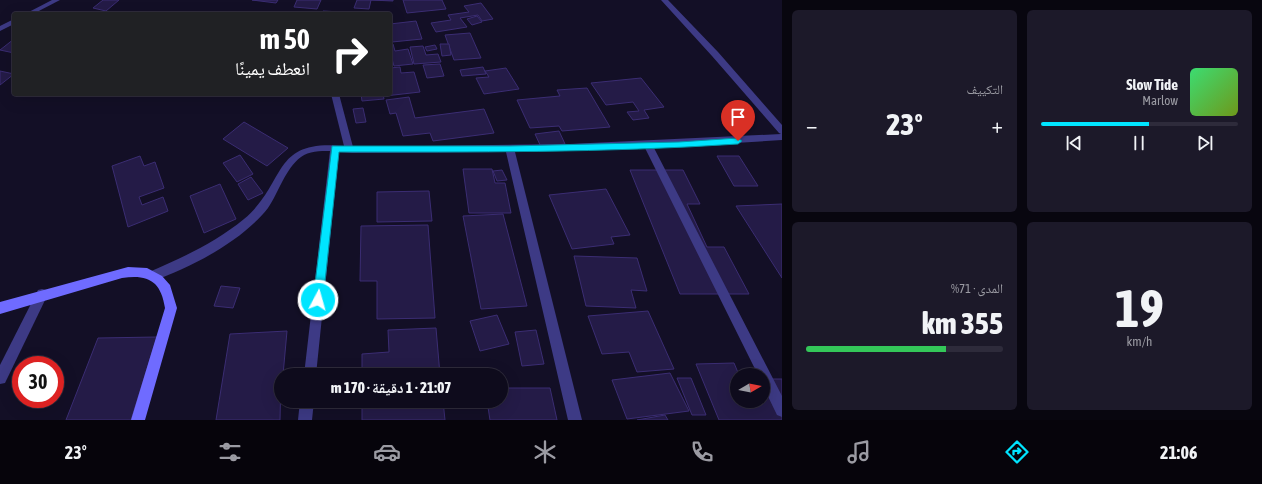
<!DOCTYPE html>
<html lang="ar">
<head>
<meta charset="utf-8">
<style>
	:root { --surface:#0e0b1c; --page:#1c1929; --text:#f1f3f6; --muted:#9b9ba3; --line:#2e2b3b; --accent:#00e5ff }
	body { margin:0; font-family:"Asap Condensed","Noto Naskh Arabic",sans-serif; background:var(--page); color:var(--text); direction:rtl; height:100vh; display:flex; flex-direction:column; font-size:15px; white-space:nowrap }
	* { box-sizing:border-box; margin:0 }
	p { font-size:13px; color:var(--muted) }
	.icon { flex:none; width:22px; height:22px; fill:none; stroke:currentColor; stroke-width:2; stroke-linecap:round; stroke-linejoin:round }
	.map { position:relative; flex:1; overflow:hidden; direction:ltr }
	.details { display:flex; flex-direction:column; gap:10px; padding:10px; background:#08060f; width:480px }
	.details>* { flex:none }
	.banner { position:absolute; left:12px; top:12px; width:380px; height:84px; border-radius:4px; box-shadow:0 4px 16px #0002,0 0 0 1px var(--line); direction:rtl; background:#202124; color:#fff; overflow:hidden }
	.needle { width:26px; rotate:80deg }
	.fabs { position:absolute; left:730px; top:368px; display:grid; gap:8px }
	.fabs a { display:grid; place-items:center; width:40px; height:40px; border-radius:50%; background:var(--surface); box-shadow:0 4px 16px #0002,0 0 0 1px var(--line); font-size:20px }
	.speed { position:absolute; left:12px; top:356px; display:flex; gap:8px; font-size:20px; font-weight:700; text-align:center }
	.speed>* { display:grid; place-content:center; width:52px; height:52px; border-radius:50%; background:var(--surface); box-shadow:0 4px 16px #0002,0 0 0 1px var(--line); line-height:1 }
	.speed .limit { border:6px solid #d22; background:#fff; color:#111 }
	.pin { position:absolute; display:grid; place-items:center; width:34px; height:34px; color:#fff; margin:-41px -17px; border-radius:50% 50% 50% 0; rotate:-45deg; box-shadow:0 0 4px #0007 }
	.pin .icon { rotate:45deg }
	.me { position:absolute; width:44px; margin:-22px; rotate:6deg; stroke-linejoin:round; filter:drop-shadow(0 0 3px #0008) }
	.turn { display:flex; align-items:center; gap:14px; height:84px; padding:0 16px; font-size:18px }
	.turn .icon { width:52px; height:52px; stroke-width:2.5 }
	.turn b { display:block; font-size:28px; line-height:34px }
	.big { font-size:30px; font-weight:800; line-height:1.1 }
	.details .tile { flex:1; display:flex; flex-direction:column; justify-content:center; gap:6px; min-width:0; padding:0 14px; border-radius:6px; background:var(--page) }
	.details .dial { align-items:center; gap:0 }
	.dial b { font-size:52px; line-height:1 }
	.song { display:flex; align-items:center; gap:12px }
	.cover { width:48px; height:48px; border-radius:6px; background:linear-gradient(135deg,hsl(140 70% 55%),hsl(80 70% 35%)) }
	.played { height:4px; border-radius:2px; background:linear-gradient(90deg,var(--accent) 55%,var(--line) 55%) }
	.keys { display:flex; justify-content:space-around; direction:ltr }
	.heat { display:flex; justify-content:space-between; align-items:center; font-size:22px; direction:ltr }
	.charge { height:6px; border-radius:3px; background:linear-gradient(90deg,#34c759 71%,var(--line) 0) }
	.details .tiles { flex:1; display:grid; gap:10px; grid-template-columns:repeat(2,1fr) }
	.trip { position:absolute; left:274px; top:368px; width:234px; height:40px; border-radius:20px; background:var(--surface); box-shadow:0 4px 16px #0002,0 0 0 1px var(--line); font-weight:800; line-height:40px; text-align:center; direction:rtl }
	.dock { display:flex; height:64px; justify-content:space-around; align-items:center; background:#06040b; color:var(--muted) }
	.dock .icon { width:28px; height:28px }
	.dock .active { color:var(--accent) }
	.dock b { font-size:18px; color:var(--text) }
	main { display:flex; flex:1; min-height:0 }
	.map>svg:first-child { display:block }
</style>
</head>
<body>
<main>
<section class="details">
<div class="tiles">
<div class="tile">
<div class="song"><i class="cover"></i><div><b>Slow Tide</b><p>Marlow</p></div></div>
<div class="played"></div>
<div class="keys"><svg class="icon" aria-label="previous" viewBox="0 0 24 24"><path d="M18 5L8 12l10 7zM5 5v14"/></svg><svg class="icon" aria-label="pause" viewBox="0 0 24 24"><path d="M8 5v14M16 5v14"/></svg><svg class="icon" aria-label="next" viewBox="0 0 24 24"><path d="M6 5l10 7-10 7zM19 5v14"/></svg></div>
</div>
<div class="tile"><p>التكييف</p>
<div class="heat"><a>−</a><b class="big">23°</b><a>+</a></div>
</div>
<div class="tile dial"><b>19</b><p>km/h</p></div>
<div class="tile"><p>المدى · 71%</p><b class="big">355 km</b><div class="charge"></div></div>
</div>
</section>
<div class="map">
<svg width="782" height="420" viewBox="0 0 782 420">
	<rect width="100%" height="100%" fill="#130f26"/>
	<!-- building -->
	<g fill="#241b47" stroke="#3b2d73">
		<polygon points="103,0 119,0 106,11 93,8"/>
		<polygon points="252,0 278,0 276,3"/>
		<polygon points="297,0 321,0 317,9 294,7"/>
		<polygon points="357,0 393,0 393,1 371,0 369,9 354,8"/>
		<polygon points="403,0 442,0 446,9 407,13"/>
		<polygon points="481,3 493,19 482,21 478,15 460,18 467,27 436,32 431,23 451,20 448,15 469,12 464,6"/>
		<polygon points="323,11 359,13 359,14 322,14"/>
		<polygon points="477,16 482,22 472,25 467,19"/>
		<polygon points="416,21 422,39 392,42 390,24"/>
		<polygon points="470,33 481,58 454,60 445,35"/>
		<polygon points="14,39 14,53 0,50"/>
		<polygon points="393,44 395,51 408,49 413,64 394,66 390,52 390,45"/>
		<polygon points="440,44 449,44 451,55 442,56"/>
		<polygon points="435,45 437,49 427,51 425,47"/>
		<polygon points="423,46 426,55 438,54 441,62 414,64 410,47"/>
		<polygon points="440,64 444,76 427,78 423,65"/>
		<polygon points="400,67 401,73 414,72 420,92 385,96 385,94 390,94 390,68"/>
		<polygon points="483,67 486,74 462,76 460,70"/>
		<polygon points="506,68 519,89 484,94 476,78 489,77 485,71"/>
		<polygon points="0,71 14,74 0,85"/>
		<polygon points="641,78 664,107 644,110 649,118 633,120 627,112 639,111 633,102 606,105 591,83"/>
		<polygon points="587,88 610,127 562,131 559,126 530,128 517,100 560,96 557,90"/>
		<polygon points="361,94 383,94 384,99 362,101"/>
		<polygon points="409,97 415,118 484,109 494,133 433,141 430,133 403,136 396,113 390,114 386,100"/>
		<polygon points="363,108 366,122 356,123 353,109"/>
		<polygon points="244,122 288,148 267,166 223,139"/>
		<polygon points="559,131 565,144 541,147 535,134"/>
		<polygon points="240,155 253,174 237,182 223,163"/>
		<polygon points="140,156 144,166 155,162 164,188 139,197 142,205 163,197 168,211 128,227 112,166"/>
		<polygon points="717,156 739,156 758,186 734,186"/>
		<polygon points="463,169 492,169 495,183 505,183 511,213 469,213"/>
		<polygon points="502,170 507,180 497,181 493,171"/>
		<polygon points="630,170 683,170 700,204 687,204 707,247 724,247 749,294 680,294"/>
		<polygon points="251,177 263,193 248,200 238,184"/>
		<polygon points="220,184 236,219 204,233 190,196"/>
		<polygon points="606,189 630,235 611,237 614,244 572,249 549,195"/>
		<polygon points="429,191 432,221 377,222 377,192"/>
		<polygon points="782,204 782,278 736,206"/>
		<polygon points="503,214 527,306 481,309 463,216"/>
		<polygon points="428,225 435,318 377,319 377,281 360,281 361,226"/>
		<polygon points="574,256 637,258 647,291 631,290 636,308 586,306"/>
		<polygon points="221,286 240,288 233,308 214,306"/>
		<polygon points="648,311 674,369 637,372 629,352 602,354 588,316"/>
		<polygon points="497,315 509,344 480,351 470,321"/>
		<polygon points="436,328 440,375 362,375 362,354 389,352 388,330"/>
		<polygon points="536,330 544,364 522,366 515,332"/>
		<polygon points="287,331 283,375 281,375 280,420 216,420 230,334"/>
		<polygon points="157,337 131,420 66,420 98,338"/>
		<polygon points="734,363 739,375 737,375 737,401 763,401 763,379 782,379 782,420 719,420 696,364"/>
		<polygon points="670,373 689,411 627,419 612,380"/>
		<polygon points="677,378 691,378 706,415 692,415"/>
		<polygon points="501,388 550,388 557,420 490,420 487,401 501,401"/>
		<polygon points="362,401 443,401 445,420 362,420"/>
		<polygon points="665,415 668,420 637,420"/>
	</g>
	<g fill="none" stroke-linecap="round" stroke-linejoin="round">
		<!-- street -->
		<g fill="#3d3a85" fill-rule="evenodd">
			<polygon points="52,0 60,0 33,14 25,14"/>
			<path d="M 661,0 L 668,0 L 718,52 L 782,125 L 782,140 L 654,148 L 782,396 L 782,417 L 777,415 L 763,386 L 763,375 L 758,375 L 645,148 L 515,152 L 582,420 L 568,420 L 506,152 L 352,153 L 339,152 L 316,375 L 304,375 L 330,151 C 320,151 309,151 301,157 C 285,169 279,192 268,208 C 242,241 192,267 153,281 L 149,280 L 147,276 L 149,272 C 182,258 216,242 244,219 C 288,182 270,139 344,146 L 331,94 L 339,94 L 353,147 L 569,144 L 781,134 L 779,133 L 712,56 Z"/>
			<polygon points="243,12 260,12 263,14 240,14"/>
			<polygon points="14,19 14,24 0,31 0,26"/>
			<polygon points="42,289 46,290 48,294 5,383 0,384 0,365 38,290"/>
			<polygon points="300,401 314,401 312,420 298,420"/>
		</g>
		<!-- secondary -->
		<path fill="#6f6bff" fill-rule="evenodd" d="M 128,267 L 147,268 L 162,276 L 170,285 L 177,308 L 145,420 L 131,420 L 165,308 C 161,281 148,274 122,278 L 0,314 L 0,302 Z"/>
	</g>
	<!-- route -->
	<path fill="#00e5ff" stroke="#0095a6" d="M 738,138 L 742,141 L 738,144 C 605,153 472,152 339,152 L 323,300 L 322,303 L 318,304 L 315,303 L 313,300 L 332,146 L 510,146 L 679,142 Z"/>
</svg>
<div class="fabs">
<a><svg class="needle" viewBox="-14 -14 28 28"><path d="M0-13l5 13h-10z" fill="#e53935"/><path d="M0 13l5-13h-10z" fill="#9b9ba3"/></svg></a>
</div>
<div class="speed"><div class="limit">30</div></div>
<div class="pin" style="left:738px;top:141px;background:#d93025"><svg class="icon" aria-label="arrive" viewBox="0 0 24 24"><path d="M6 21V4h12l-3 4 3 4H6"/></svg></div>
<svg class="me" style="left:318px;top:300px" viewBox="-20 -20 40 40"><circle r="17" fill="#00e5ff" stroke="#fff" stroke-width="3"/><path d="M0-11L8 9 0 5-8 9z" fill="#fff"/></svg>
<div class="trip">21:07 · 1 دقيقة · 170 m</div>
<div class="banner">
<div class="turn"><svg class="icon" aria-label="right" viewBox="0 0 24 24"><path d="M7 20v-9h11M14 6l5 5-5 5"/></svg><div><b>50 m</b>انعطف يمينًا</div></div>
</div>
</div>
</main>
<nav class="dock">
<b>21:06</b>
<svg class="icon active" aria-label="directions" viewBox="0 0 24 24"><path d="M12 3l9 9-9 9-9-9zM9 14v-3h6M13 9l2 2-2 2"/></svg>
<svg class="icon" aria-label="music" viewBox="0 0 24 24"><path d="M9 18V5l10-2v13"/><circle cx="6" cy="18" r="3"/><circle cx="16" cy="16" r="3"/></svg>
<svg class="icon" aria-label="phone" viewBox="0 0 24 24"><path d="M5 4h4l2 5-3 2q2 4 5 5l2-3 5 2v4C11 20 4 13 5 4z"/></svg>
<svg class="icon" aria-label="climate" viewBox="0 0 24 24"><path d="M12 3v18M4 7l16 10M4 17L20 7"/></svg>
<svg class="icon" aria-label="car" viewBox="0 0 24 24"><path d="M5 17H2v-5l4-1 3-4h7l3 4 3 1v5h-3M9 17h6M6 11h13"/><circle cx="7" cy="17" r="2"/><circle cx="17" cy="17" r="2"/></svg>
<svg class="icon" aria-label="filters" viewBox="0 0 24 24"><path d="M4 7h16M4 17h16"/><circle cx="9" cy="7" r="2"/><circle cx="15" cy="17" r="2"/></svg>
<b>23°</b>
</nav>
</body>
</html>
